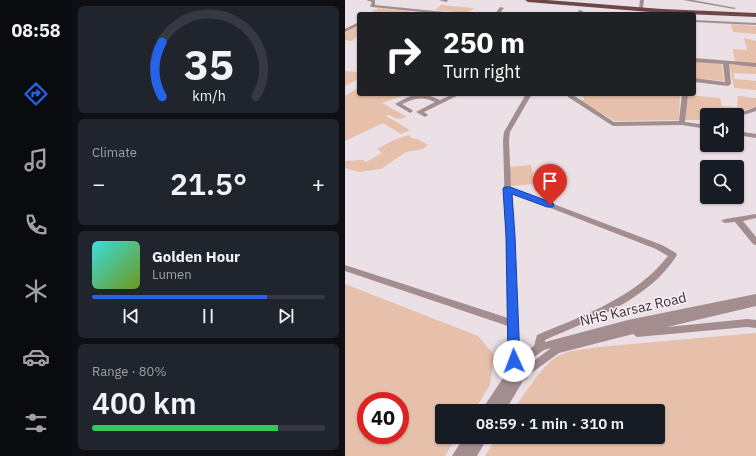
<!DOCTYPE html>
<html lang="en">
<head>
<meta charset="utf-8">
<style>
	:root { --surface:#171b24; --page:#20242c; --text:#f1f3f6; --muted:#9ea1a6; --line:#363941; --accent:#2563eb }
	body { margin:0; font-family:"IBM Plex Sans",sans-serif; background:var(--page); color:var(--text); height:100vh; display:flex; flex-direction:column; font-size:15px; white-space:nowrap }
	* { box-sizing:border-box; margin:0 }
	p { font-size:13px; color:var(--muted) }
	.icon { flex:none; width:22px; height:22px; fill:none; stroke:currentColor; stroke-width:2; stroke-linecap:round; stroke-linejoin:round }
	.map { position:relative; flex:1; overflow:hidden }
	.details { display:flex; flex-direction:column; gap:6px; padding:6px; background:#0d0f14; width:273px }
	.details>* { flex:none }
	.banner { position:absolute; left:12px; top:12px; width:339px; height:84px; border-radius:4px; box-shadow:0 1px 3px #0004; background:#202124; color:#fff; overflow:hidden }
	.tools { position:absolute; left:355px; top:108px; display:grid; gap:8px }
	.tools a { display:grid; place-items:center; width:44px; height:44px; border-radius:4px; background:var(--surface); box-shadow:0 1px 3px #0004; font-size:20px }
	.speed { position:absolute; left:12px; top:392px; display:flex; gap:8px; font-size:20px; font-weight:700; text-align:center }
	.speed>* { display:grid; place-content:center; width:52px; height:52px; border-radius:50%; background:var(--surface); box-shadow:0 1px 3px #0004; line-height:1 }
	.speed .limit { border:6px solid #d22; background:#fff; color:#111 }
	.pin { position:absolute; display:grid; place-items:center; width:34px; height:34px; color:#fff; margin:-41px -17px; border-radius:50% 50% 50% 0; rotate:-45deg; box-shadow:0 0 4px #0007 }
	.pin .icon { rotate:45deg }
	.me { position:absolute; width:44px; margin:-22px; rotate:358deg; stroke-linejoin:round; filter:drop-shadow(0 0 3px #0008) }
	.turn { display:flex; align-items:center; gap:14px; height:84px; padding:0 20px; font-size:18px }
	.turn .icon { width:52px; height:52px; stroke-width:2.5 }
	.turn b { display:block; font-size:28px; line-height:34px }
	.big { font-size:30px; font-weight:600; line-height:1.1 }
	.details .widget { flex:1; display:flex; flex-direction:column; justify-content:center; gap:6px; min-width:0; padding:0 14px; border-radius:6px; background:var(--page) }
	.details .dial { align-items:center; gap:0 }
	.dial svg { height:104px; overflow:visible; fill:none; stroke:var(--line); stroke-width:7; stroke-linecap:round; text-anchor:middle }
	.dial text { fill:var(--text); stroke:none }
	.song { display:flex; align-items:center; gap:12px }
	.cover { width:48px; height:48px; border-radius:6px; background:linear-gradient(135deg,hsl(180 70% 55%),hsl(80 70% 35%)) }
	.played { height:4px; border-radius:2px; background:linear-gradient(90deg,var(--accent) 75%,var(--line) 75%) }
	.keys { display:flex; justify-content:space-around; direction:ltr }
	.heat { display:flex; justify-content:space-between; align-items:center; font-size:22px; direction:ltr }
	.charge { height:6px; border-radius:3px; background:linear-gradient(90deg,#34c759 80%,var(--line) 0) }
	.trip { position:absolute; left:90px; top:404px; width:230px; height:40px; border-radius:4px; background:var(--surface); box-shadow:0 1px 3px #0004; font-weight:600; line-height:40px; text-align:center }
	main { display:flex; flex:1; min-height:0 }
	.tabs { display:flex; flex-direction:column; width:72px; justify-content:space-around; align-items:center; background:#090b0e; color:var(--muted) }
	.tabs .icon { width:28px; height:28px }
	.tabs .active { color:var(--accent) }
	.tabs b { font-size:18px; color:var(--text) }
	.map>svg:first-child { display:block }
</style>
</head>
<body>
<main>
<nav class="tabs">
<b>08:58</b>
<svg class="icon active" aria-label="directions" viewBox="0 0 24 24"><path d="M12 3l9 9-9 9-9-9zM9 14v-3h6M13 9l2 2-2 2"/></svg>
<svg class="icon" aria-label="music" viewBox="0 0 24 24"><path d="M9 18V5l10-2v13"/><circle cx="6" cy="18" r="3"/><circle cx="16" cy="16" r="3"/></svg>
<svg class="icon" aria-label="phone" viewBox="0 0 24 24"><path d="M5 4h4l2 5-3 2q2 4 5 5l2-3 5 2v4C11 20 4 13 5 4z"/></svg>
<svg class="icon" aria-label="climate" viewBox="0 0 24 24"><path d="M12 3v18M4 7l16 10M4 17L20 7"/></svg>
<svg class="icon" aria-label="car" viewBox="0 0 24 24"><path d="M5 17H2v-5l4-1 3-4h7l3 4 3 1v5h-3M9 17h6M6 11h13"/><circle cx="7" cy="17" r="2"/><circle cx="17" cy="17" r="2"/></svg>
<svg class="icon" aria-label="filters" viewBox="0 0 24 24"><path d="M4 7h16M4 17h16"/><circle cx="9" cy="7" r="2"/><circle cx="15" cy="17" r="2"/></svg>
</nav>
<section class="details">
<div class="widget dial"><svg viewBox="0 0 100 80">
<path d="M14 69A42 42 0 1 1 86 69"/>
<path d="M14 69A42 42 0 0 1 14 27" stroke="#2563eb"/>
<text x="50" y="56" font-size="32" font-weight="700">35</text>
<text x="50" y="72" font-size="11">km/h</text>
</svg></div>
<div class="widget"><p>Climate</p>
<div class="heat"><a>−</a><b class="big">21.5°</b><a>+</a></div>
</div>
<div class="widget">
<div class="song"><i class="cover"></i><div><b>Golden Hour</b><p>Lumen</p></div></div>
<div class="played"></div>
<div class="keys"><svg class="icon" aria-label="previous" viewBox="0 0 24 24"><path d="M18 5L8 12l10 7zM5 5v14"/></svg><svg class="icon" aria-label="pause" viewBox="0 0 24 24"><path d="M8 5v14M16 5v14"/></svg><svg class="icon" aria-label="next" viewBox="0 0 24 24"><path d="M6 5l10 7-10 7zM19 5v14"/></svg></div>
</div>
<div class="widget"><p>Range · 80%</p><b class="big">400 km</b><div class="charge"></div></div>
</section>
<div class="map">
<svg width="411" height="456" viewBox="0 0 411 456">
	<rect width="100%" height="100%" fill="#eae0e6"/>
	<!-- green -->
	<g fill="#e6c0aa" fill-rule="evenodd">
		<polygon points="96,5 129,8 123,13 90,10"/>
		<polygon points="33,8 65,11 60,14 23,14"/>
		<polygon points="386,24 411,26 411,34 388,32"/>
		<polygon points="10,26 14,27 14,35 7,41 0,40 0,33"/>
		<polygon points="399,38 411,41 411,64 390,62 388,49 402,50"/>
		<polygon points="349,61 377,64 379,81 349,78"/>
		<polygon points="384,64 411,66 411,74 388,73 390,79 411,81 411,90 389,88"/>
		<polygon points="0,71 14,72 14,78 0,86"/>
		<path d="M 14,87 L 14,94 L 63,94 L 37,103 L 62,117 C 54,120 51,119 44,115 L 41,116 L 65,130 L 56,134 L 38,123 L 0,141 L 0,96 Z"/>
		<polygon points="229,94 335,94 334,120 270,121 234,100 239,100 239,97"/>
		<polygon points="342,95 375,98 377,106 392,107 393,96 411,98 411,107 383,115 362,115 362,120 340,120"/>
		<polygon points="64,135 66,138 72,139 83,145 78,149 61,152 36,169 14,172 0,168 0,161 18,160 21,162 37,153 32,149 49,140"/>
		<polygon points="186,165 190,184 166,186 164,167"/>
		<path d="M 0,284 L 133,336 L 149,355 L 145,385 L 129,411 L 97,411 L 97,437 L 112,437 L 100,456 L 0,456 ZM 21,401 L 55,401 L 55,435 L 21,435 Z"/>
		<path d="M 411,333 L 411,456 L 140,456 L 152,437 L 313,437 L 313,411 L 168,411 C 177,397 197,366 211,357 C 221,350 242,349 253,347 Z"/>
	</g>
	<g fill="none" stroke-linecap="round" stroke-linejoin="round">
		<!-- minor -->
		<g fill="#a48d8e" fill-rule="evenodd">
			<polygon points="21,0 30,0 30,5 110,13 112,14 97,14 27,7 25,6 27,2"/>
			<polygon points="94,0 102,0 103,1 101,2"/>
			<polygon points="295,0 299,0 298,8 296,9 294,8"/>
			<polygon points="338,0 348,0 391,8 389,9"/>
			<polygon points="155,7 159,8 154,14 150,14"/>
			<polygon points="234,10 238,11 236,14 232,14"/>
			<polygon points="349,20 411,23 411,25 349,22"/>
			<polygon points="14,22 14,25 0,32 0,29"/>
			<polygon points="349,58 411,63 411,67 384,64 386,84 383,86 349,82 349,78 380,82 378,64 349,62"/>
			<path d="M 74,94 L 85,96 L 95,100 L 108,94 L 116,94 L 79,112 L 83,115 L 80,117 L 71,112 L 90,102 C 77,96 70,98 57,104 L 67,110 L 68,111 L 65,113 L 50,104 L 63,97 Z"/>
			<path d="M 181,94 L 187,94 L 165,132 L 164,140 L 166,188 L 317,245 L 331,253 L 332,255 C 303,301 247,319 200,340 L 200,342 L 283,320 L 411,294 L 411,306 L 322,327 L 402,319 L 411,320 L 411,328 L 402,327 L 292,337 L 288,334 L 214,353 L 185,374 L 182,379 L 178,381 L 160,411 L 148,411 L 149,409 L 148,411 L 136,411 L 160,375 L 158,367 L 164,358 L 163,326 L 0,271 L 0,265 L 163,318 L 158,140 L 159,132 ZM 167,193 L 311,249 L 323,256 C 290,298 239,315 192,335 L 189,346 L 174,356 ZM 206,348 L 185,364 L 183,361 L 199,350 ZM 173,364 L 176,366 L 176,371 L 174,373 L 171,374 L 168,371 L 168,366 L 170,365 Z"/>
			<polygon points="223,94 229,94 228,95 269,122 334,121 337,94 343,94 340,122 362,125 362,129 337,125 268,126 223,97"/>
			<polygon points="411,107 411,111 392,117 392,115 389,115"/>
			<polygon points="392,131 411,134 411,138 392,135"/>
			<polygon points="411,214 411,218 398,221 411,237 411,245 408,244 390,222 380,223 376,221 380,219"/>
			<polygon points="119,437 143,437 132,456 107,456"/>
		</g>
		<!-- major -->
		<polygon fill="#6d4748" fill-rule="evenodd" points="180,0 202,0 317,9 411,13 411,17 317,13 183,2"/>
	</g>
	<!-- route -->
	<polygon fill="#2563eb" stroke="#184099" points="159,187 165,187 208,203 209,205 208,207 202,207 167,194 170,236 175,361 173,365 169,366 165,365 163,361 161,236 158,189"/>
	<g text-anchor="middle" stroke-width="3" stroke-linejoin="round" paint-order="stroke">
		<!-- near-street labels -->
		<g font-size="14" fill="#373335" stroke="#f8edf3">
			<text transform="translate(288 309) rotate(-13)" y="5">NHS Karsaz Road</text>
		</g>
	</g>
</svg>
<div class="tools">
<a><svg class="icon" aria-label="sound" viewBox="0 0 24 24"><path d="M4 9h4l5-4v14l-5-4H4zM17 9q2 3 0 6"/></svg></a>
<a><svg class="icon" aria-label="search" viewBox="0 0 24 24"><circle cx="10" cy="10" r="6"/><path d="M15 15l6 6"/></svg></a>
</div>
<div class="speed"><div class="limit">40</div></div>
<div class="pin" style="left:205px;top:205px;background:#d93025"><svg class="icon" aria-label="arrive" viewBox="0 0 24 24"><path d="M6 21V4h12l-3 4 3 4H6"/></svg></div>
<svg class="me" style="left:169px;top:361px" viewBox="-20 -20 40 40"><circle r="19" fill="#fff"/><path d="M0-13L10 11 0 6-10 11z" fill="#2563eb"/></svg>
<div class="trip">08:59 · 1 min · 310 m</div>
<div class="banner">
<div class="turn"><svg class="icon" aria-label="right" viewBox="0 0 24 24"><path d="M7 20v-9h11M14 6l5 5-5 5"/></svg><div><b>250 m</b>Turn right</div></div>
</div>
</div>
</main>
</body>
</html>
